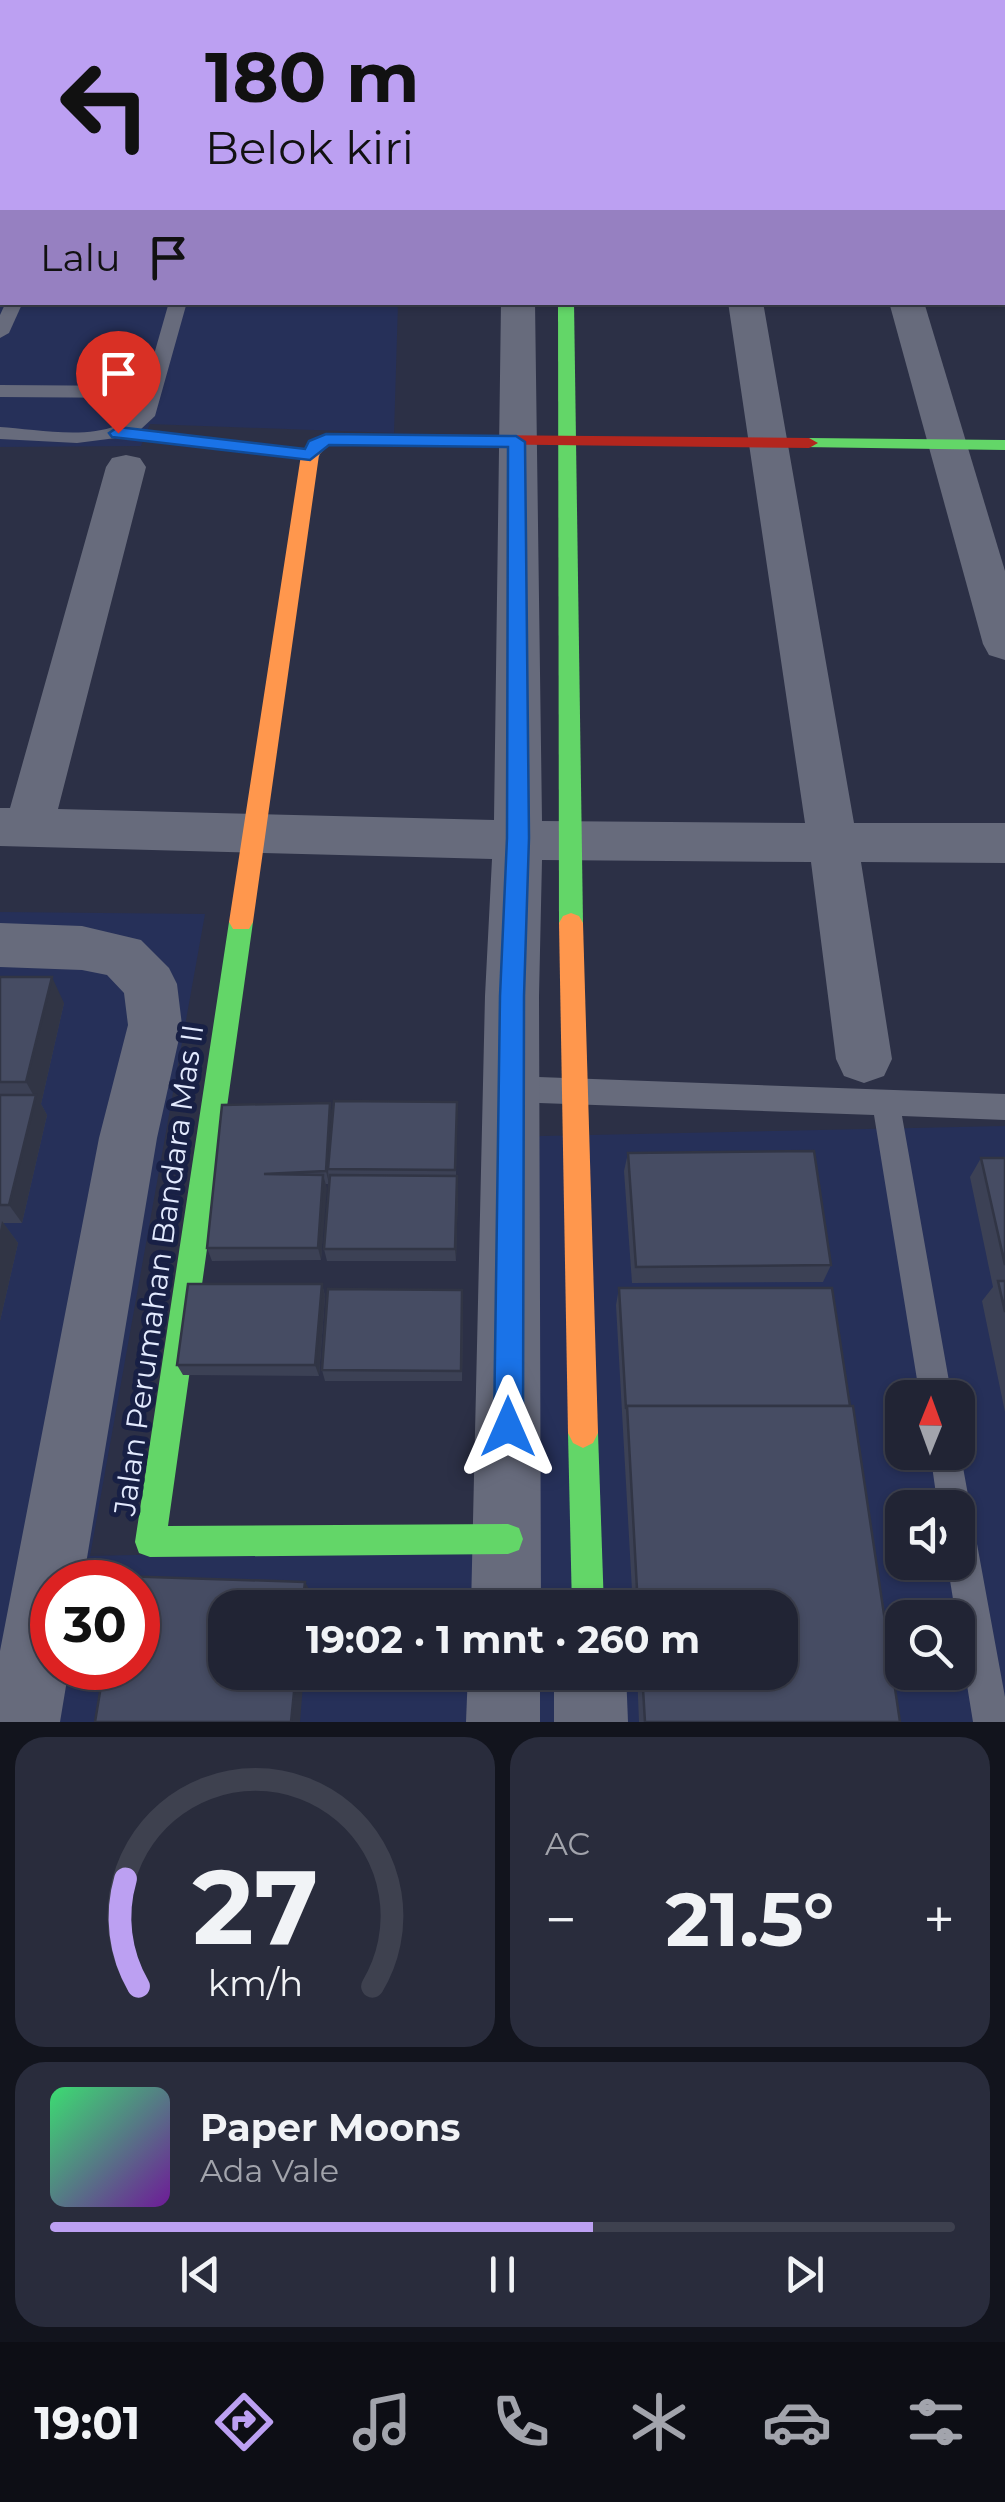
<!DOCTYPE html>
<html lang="id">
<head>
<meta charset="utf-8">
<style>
	:root { --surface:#212434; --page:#292c3c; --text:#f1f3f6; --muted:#a2a4ac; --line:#3e414f; --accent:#bca0f2 }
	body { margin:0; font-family:Montserrat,sans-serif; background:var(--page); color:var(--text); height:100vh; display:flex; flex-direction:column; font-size:38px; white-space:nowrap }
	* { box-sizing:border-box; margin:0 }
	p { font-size:32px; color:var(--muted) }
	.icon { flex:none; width:55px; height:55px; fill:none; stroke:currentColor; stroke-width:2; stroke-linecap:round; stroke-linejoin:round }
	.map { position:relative; height:1722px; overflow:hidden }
	.side { display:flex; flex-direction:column; gap:15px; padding:15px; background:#12141d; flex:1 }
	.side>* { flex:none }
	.hud { position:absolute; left:0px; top:0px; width:1005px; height:305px; box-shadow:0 2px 8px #0004,0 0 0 2px var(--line); background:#bca0f2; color:#111; overflow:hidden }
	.needle { width:65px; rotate:1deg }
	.controls { position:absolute; left:885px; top:1380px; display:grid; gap:20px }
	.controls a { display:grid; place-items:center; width:90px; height:90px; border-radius:20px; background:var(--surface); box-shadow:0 2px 8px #0004,0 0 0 2px var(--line); font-size:50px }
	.speed { position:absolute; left:30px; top:1560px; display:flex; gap:20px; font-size:50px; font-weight:700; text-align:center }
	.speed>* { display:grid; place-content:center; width:130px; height:130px; border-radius:50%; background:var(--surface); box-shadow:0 2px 8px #0004,0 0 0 2px var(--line); line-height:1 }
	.speed .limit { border:15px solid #d22; background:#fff; color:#111 }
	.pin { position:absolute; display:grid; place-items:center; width:85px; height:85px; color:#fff; margin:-102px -42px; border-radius:50% 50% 50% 0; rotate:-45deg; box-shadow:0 0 10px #0007 }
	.pin .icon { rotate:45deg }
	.me { position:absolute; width:110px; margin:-55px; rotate:0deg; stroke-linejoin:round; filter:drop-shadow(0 0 8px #0008) }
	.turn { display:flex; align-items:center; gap:35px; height:210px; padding:0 40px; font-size:45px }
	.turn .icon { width:130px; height:130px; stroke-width:2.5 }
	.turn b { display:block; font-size:70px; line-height:85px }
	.then { display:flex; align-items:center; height:95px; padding:0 40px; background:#0003; gap:20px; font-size:38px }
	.big { font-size:75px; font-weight:700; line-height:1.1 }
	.side .tile { flex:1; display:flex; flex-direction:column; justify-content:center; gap:15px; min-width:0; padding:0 35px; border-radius:30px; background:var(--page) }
	.side .dial { align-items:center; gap:0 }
	.dial svg { height:260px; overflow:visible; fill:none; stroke:var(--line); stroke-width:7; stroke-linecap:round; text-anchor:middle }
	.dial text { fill:var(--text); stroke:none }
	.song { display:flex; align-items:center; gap:30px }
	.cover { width:120px; height:120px; border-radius:15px; background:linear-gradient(135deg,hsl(140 70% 55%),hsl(280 70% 35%)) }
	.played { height:10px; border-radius:5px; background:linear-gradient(90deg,var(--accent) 60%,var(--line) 60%) }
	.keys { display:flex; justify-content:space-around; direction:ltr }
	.heat { display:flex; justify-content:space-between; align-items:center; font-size:55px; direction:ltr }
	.side .tiles { flex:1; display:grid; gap:15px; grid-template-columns:1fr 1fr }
	.tile:last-child { grid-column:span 2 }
	.trip { position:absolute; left:208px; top:1590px; width:590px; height:100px; border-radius:30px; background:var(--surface); box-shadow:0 2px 8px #0004,0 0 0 2px var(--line); font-weight:700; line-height:100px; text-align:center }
	.dock { display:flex; height:160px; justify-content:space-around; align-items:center; background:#0d0e15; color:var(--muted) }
	.dock .icon { width:70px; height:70px }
	.dock .selected { color:var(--accent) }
	.dock b { font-size:45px; color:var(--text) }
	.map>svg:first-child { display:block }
</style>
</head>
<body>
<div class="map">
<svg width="1005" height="1722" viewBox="0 0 1005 1722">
	<rect width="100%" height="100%" fill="#2c3046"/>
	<!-- built -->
	<g fill="#263059" fill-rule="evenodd">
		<polygon points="0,237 2,302 398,303 394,433 150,424 141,446 0,447"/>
		<path d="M 0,912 L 205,914 L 90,1556 L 485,1547 L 495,1137 L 1005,1126 L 1005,1722 L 0,1722 ZM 902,1398 L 958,1398 L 958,1452 L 902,1452 ZM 902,1508 L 958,1508 L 958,1562 L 902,1562 ZM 52,1582 L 138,1582 L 138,1668 L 52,1668 ZM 225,1608 L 780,1608 L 780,1672 L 225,1672 ZM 902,1618 L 958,1618 L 958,1672 L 902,1672 Z"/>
	</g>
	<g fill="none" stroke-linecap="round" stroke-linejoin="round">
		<!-- lane -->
		<g fill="#676b7c" fill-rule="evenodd">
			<rect x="1002" y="86" width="3" height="14"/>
			<polygon points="6,302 23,302 9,333 0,338 0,315"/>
			<path d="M 169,302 L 187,302 L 155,416 L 140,430 L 310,449 L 320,455 L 317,459 L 116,438 L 77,443 L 0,439 L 0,427 C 41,429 127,449 142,398 L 0,397 L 0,385 L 145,386 Z"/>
			<polygon points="511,1076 1005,1094 1005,1120 902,1116 952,1398 920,1398 874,1115 511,1102 501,1098 497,1089 501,1080"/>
			<polygon points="958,1440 1005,1697 1005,1722 973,1722 947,1562 958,1562 958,1508 938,1508 930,1452 958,1452"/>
		</g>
		<!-- street -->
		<g fill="#676b7c" fill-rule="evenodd">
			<polygon points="595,0 621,0 622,2 596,2"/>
			<polygon points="910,0 936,0 937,2 911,2"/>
			<polygon points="1002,15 1005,16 1005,32 1002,32"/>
			<polygon points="0,82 2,83 2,101 0,100"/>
			<rect x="1002" y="162" width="3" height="24"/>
			<polygon points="501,302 535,302 542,821 805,823 728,302 763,302 854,823 1005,823 1005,863 861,862 892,1059 884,1076 864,1083 844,1076 836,1059 811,862 542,860 539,996 541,1608 471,1608 485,996 492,859 0,846 0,808 10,808 106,467 112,458 126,455 140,458 146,467 58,809 494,820"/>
			<polygon points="889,302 924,302 1005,571 1005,660 989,655 983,644"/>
			<polygon points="0,923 82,926 141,940 169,968 177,984 182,1025 157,1138 83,1582 52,1582 52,1668 69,1668 60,1722 0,1722 0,1651 99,1138 128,1025 124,993 107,975 82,970 0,967"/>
			<polygon points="468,1672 540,1672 540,1722 466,1722"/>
			<polygon points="554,1672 626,1672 628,1722 554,1722"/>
		</g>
		<!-- fast -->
		<g fill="#63d668" fill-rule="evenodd">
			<polygon points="558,302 574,302 583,923 579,930 563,930 559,923"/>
			<polygon points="809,438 1005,440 1005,450 803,447 800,443"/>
			<polygon points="241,912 249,915 253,922 168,1526 508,1524 519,1528 523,1539 519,1550 508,1554 150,1557 139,1553 135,1542 229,922 233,915"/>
			<polygon points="583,1418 593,1423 598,1433 604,1608 572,1608 568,1433 573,1423"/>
		</g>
		<!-- slow -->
		<g fill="#ff974d" fill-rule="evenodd">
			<polygon points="326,434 471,435 480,440 471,445 329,444 319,455 253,922 249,929 233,929 229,922 301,455 309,441"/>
			<polygon points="571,913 579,916 583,923 598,1433 593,1443 583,1448 573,1443 568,1433 559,923 563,916"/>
		</g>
		<!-- jam -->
		<polygon fill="#b3261e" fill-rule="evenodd" points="471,435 809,438 818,443 809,448 465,444 462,440"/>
	</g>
	<!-- wall -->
	<g fill="#3c4155">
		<polygon points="1002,35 1005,35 1005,91 1002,85"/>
		<polygon points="0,977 64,1003 41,1104 47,1115 22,1223 3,1223 18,1243 0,1321"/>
		<polygon points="457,1102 456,1176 457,1176 458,1189 456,1261 327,1261 324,1249 329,1184 326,1184 321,1260 212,1261 207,1248 330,1103 332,1115"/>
		<polygon points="628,1153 831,1265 823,1282 632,1283 624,1171"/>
		<polygon points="981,1158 1005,1158 1005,1412 982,1301 993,1287 970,1177"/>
		<polygon points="322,1284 325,1296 319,1376 183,1375 177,1365"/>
		<polygon points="619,1288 900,1722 639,1722 637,1672 780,1672 780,1608 633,1608 616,1305"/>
		<polygon points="463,1302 462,1381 325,1381 322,1370"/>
	</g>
	<!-- shaded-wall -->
	<g fill="#313545">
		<polygon points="52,977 64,1003 41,1104 47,1115 22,1223 9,1205 35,1098 26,1082"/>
		<polygon points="330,1103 333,1117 328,1169 329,1184 326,1171"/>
		<polygon points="323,1175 327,1188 321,1260 318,1248"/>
		<polygon points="457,1176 458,1189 456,1261 455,1249"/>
		<polygon points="2,1221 18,1243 0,1321 0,1231"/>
		<polygon points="322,1284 325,1296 319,1376 315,1365"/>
		<polygon points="305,1582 312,1594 311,1608 302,1608"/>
		<polygon points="296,1672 304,1672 300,1722 291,1722"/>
	</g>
	<!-- building -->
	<g fill="#464c63" stroke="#313545" stroke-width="2.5">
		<polygon points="1002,35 1005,35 1005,55 1002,49"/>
		<polygon points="0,977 52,977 26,1082 0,1082"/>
		<polygon points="0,1095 36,1095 9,1205 0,1205"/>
		<polygon points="334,1101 457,1102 455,1170 328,1169"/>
		<polygon points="330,1103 326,1171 264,1174 323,1175 318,1248 207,1248 222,1105"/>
		<polygon points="814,1151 831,1265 636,1267 628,1153"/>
		<polygon points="981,1158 1005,1158 1005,1265"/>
		<polygon points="330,1175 457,1176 455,1249 324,1249"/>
		<polygon points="998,1281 1005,1281 1005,1312"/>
		<polygon points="188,1284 322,1284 315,1365 177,1365"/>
		<polygon points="619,1288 832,1288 850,1406 627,1406 626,1409"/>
		<polygon points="328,1289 462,1290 461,1371 322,1370"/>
		<polygon points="627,1406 853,1406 900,1722 645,1722 642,1672 780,1672 780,1608 638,1608"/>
		<polygon points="119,1576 305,1582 302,1608 225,1608 225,1672 296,1672 291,1722 95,1722 104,1668 138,1668 138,1582 118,1582"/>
	</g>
	<!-- route -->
	<polygon fill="#1a73e8" stroke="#114b97" stroke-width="2.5" points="118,427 305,449 309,441 326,434 516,436 525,442 529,838 524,996 523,1427 519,1437 508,1442 498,1437 494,1427 500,996 507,838 508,447 329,445 310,460 112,437 109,433"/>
	<g text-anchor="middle" stroke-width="10" stroke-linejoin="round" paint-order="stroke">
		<!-- near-street labels -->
		<g font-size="30" fill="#e3eafe" stroke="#182045">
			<text transform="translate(159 1270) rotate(-82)" y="10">Jalan Perumahan Bandara Mas II</text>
		</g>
	</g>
</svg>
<div class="controls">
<a><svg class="needle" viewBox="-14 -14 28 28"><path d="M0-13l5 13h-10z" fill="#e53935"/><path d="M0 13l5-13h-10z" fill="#a2a4ac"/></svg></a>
<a><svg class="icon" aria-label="sound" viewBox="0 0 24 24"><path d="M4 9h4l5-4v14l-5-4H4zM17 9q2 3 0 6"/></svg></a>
<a><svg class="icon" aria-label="search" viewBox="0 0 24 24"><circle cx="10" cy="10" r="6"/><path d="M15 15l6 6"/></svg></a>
</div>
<div class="speed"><div class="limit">30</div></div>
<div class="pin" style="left:118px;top:433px;background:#d93025"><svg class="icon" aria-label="arrive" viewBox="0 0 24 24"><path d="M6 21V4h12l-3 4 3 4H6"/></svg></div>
<svg class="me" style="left:508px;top:1427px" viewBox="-20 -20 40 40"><path d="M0-17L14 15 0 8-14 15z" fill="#1a73e8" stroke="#fff" stroke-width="4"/></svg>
<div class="trip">19:02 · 1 mnt · 260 m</div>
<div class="hud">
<div class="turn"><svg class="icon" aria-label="left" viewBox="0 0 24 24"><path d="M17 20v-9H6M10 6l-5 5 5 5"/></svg><div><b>180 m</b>Belok kiri</div></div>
<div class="then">Lalu<svg class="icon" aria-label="arrive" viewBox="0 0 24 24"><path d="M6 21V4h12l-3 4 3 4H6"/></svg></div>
</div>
</div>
<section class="side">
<div class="tiles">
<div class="tile dial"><svg viewBox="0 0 100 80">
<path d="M14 69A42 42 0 1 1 86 69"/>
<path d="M14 69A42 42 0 0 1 10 36" stroke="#bca0f2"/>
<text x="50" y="56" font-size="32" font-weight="700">27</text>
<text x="50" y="72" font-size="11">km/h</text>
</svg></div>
<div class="tile"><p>AC</p>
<div class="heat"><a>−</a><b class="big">21.5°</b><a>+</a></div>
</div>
<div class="tile">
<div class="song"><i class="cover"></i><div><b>Paper Moons</b><p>Ada Vale</p></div></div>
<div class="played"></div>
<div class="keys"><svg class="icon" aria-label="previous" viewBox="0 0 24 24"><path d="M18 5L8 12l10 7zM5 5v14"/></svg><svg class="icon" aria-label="pause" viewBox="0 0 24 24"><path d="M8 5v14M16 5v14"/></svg><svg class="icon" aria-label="next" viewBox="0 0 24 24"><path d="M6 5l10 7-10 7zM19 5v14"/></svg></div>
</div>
</div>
</section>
<nav class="dock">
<b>19:01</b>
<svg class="icon selected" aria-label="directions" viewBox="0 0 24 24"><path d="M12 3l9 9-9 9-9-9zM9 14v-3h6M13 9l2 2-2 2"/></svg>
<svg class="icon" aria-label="music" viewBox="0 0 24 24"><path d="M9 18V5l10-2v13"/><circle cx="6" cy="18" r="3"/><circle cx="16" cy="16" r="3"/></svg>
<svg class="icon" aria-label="phone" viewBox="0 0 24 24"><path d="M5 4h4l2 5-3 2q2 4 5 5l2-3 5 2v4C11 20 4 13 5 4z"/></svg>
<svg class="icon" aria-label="climate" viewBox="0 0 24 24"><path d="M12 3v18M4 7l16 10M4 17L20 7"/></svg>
<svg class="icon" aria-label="car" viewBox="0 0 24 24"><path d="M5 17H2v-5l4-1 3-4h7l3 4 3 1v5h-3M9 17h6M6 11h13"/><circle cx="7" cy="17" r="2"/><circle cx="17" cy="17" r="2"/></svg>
<svg class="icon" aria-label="filters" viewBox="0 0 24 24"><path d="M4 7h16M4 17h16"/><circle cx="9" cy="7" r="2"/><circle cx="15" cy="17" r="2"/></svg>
</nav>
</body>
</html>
